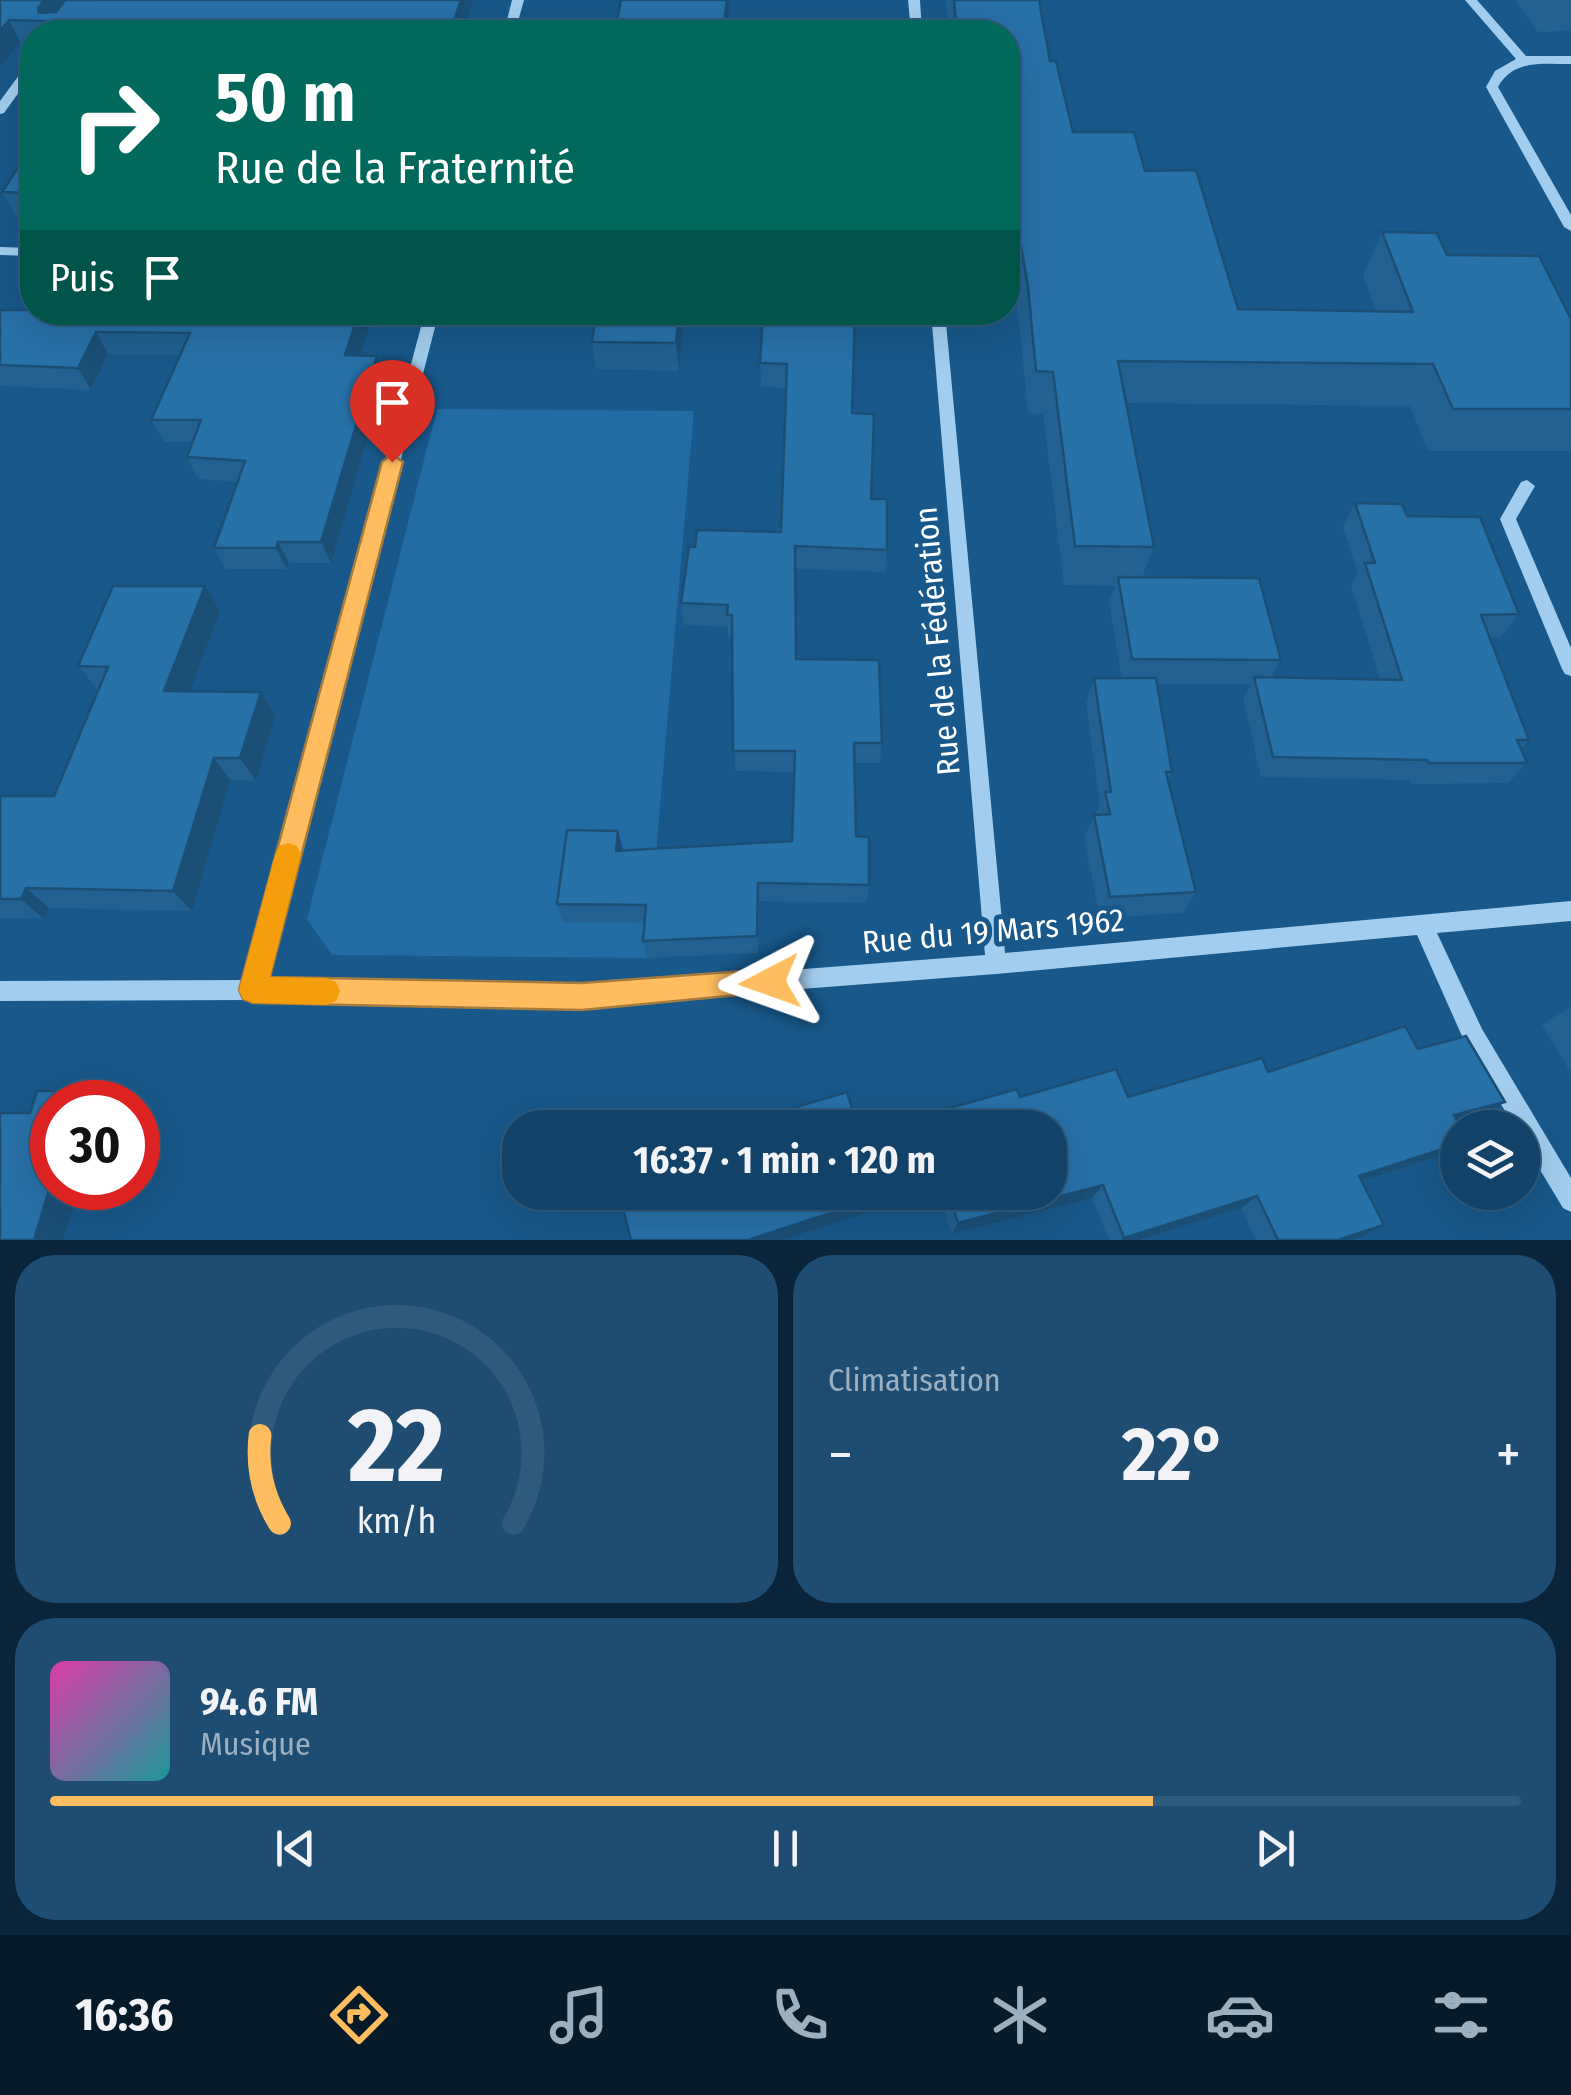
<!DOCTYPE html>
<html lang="fr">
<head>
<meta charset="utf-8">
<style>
	:root { --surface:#124268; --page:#1f4d71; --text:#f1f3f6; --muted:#9cb0c0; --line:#315b7c; --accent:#ffbd5f }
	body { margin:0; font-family:"Fira Sans Condensed",sans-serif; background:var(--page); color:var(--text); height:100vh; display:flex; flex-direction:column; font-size:38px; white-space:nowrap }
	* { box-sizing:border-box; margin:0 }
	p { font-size:32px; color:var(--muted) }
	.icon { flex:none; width:55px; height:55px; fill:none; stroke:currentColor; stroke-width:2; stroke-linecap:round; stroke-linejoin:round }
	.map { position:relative; height:1240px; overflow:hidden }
	.panel { display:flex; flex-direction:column; gap:15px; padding:15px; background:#0a2439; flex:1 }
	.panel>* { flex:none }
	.top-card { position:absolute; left:20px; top:20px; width:1000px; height:305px; border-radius:40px; box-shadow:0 10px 40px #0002,0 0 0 2px var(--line); background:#00695c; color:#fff; overflow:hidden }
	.fabs { position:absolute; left:1440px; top:1110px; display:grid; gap:20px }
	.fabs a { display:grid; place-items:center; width:100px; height:100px; border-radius:50%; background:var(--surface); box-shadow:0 10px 40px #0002,0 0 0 2px var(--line); font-size:50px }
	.speed { position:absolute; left:30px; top:1080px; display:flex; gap:20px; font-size:50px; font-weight:700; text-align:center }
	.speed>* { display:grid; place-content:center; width:130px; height:130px; border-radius:50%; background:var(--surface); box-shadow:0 10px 40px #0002,0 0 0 2px var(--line); line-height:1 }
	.speed .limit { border:15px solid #d22; background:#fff; color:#111 }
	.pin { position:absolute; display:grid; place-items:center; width:85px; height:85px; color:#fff; margin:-102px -42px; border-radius:50% 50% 50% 0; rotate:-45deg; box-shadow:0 0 10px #0007 }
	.pin .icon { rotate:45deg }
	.me { position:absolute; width:110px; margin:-55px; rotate:266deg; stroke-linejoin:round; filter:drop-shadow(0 0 8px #0008) }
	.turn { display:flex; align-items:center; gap:35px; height:210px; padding:0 30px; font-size:45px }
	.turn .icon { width:130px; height:130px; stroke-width:2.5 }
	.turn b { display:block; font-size:70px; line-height:85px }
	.then { display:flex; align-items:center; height:95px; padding:0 30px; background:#0003; gap:20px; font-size:38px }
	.big { font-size:75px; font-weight:700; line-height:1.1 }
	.panel .card { flex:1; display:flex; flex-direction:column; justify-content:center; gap:15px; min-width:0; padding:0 35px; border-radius:40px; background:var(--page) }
	.panel .dial { align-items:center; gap:0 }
	.dial svg { height:260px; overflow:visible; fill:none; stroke:var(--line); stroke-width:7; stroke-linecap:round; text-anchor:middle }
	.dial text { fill:var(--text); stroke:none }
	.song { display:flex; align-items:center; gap:30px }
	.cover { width:120px; height:120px; border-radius:15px; background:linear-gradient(135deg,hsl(320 70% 55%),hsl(180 70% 35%)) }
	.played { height:10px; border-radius:5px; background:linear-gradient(90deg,var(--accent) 75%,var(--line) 75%) }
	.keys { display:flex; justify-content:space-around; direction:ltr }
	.heat { display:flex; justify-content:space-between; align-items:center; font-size:55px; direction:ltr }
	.panel .tiles { flex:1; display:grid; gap:15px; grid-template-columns:1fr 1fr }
	.card:last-child { grid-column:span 2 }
	.trip { position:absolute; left:502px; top:1110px; width:565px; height:100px; border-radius:40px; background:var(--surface); box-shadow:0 10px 40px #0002,0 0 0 2px var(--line); font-weight:700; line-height:100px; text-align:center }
	.tab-bar { display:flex; height:160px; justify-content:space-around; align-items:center; background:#071a2a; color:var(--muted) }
	.tab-bar .icon { width:70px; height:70px }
	.tab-bar .active { color:var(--accent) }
	.tab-bar b { font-size:45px; color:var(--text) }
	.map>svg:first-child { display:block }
</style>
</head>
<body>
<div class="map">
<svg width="1571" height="1240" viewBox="0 0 1571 1240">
	<rect width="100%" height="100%" fill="#18588a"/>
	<!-- green -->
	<polygon fill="#216ca4" points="437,409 694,411 647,958 332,955 307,919"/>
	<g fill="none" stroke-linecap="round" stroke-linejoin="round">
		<!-- minor -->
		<g fill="#a2cdee" fill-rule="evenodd">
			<polygon points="512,0 524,0 515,32 504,32"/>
			<polygon points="908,0 920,0 922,32 911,32"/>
			<path d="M 1465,0 L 1477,0 L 1526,56 L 1571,56 L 1571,64 C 1543,64 1513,59 1498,87 L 1571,215 L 1571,231 L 1564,227 L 1486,87 L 1495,71 L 1516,59 Z"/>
			<polygon points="28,63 32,63 32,74 4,113 0,114 0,101"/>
			<polygon points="0,247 32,248 32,256 0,255"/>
			<polygon points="425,312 439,312 266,980 582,986 985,955 931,312 945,312 1005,953 1571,901 1571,921 1437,933 1482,1029 1571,1178 1571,1212 1563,1208 1522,1140 1522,1128 1515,1128 1466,1045 1417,935 996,974 582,1006 253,1000 0,1001 0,981 245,980"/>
			<polygon points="1527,480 1535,486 1516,519 1571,648 1571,676 1565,674 1562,669 1500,519 1521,482"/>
		</g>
	</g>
	<!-- wall -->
	<g fill="#226191">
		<polygon points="0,0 473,0 462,32 32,32 32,42 20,42 0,67"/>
		<polygon points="946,0 1039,0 1050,61 1073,132 1145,171 1238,309 1376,312 1363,275 1382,232 1447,255 1571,319 1571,451 1428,451 1410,406 1126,403 1154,547 1142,577 1281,660 1271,678 1380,680 1351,585 1358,574 1343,527 1355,503 1407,516 1519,614 1501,637 1489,637 1529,740 1521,749 1527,763 1508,783 1411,784 1410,780 1261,777 1243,699 1251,684 1157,684 1172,772 1168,781 1196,892 1183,913 1100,918 1084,837 1100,804 1086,702 1094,678 1122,678 1109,602 1115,586 1064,585 1043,414 1028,413 1020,329 1008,252 1008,32 949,32"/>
		<polygon points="1515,0 1571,0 1571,31 1538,32"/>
		<polygon points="32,140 32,215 15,215 2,192 21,163 19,159"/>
		<polygon points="0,310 32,311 360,356 377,356 385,378 331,563 289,563 287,569 226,569 214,548 238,482 198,479 187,457 192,442 164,442 151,420 180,355 108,354 91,390 0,386"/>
		<polygon points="596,312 682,312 683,327 679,371 596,369 592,342"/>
		<polygon points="763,312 852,413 871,499 887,550 885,572 795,569 796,659 882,743 880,763 855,763 856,836 869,885 867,903 759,901 758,953 647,958 643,941 645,923 563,922 557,904 623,851 792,841 794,772 735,771 733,637 728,637 728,627 684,625 681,603 695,547 781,532 786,388 761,387 760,363"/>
		<polygon points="205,586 220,611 190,691 261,692 275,716 256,781 230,780 192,911 49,908 44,919 0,918 0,796 54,796 98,690 78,666"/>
		<polygon points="1571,1006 1571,1073 1542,1025"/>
		<polygon points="1418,1049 1505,1102 1481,1117 1459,1123 1458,1147 1446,1154 1362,1181 1363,1236 1352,1240 1256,1240 1241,1208 1140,1240 1109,1240 1092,1198 952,1234 938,1192 1050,1192 1020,1097 1128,1097 1268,1072"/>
	</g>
	<!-- shaded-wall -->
	<g fill="#1b4f76">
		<polygon points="44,0 69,0 55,21 39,13 38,8"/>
		<polygon points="461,0 473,0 462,32 450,32"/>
		<polygon points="727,0 730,0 726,32 723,32"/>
		<polygon points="9,20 20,42 0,67 0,31"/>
		<polygon points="359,312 374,312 353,378 345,355"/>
		<polygon points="679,312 682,312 683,327 679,371 676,343"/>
		<polygon points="96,332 108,354 91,390 78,368"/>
		<polygon points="377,356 385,378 331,563 321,542"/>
		<polygon points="278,542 289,563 287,569 276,548"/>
		<polygon points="205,586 220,611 181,715 164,691"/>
		<polygon points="261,692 275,716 256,781 240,758"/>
		<polygon points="214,758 230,780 192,911 173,891"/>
		<polygon points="618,831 623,849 620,869 616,851"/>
		<polygon points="26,888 49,908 44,919 21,899"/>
		<polygon points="115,1091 131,1102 112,1102"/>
		<polygon points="1505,1102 1481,1117 1432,1130 1454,1115"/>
		<polygon points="1458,1144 1458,1147 1446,1154 1340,1188 1359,1176"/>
		<polygon points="52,1180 52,1188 79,1188 63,1240 34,1240"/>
		<polygon points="1103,1185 1092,1198 952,1234 958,1223"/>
		<polygon points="895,1192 928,1192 783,1240 748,1240"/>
		<polygon points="1257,1196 1241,1208 1140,1240 1121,1240 1124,1238"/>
		<polygon points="1384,1225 1363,1236 1352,1240 1338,1240"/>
	</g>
	<!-- building -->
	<g fill="#2771a9" stroke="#1b4f76" stroke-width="2.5">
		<polygon points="0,0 44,0 38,8 39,13 56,12 65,0 461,0 450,32 104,32 111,23 9,20 0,31"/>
		<polygon points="621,0 727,0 723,32 615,32"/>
		<polygon points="954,0 1039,0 1050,61 1056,61 1073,132 1134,132 1145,171 1196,170 1238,309 1413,312 1382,232 1437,233 1447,255 1539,256 1571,319 1571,409 1453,409 1433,364 1118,361 1154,547 1075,546 1053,372 1036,371 1028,287 1008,168 1008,32 957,32"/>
		<polygon points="32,140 32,193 2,192 23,160 19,159"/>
		<polygon points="0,310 32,310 32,312 359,312 345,355 377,356 321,542 278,542 276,548 214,548 245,461 187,457 201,420 151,420 190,333 96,332 78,368 0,365"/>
		<polygon points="596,312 679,312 676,343 592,342"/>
		<polygon points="763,312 855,312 852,413 874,414 871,499 887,499 887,550 795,546 796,659 879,660 882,743 854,743 856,836 869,837 869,885 758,883 757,936 643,941 646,905 557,904 567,830 618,831 616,851 792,841 795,751 733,751 732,615 727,615 728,605 681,603 689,547 695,547 697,530 781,532 787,364 760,363"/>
		<polygon points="1355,503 1402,504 1407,516 1480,517 1519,614 1481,615 1529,740 1517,740 1527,763 1428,763 1427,760 1273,757 1254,677 1402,680 1365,563 1375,563"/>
		<polygon points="1118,577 1259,578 1281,660 1132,659"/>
		<polygon points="113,586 205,586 164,691 261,692 240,758 214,758 173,891 26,888 21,899 0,899 0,796 54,796 108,667 78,666"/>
		<polygon points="1094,678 1156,678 1172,772 1166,772 1196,892 1110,897 1094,815 1110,814 1105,792 1111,792"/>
		<polygon points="1405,1026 1418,1049 1466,1036 1505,1102 1454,1115 1461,1128 1458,1128 1458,1144 1359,1176 1384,1225 1338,1240 1278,1240 1257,1196 1124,1238 1103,1185 958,1223 948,1192 1050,1192 1050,1128 879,1128 1017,1089 1020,1097 1116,1069 1128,1097 1262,1058 1268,1072"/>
		<polygon points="37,1091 115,1091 112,1102 52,1102 52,1180 34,1240 0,1240 0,1113 30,1113"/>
		<polygon points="847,1092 858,1128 726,1128"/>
		<polygon points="619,1192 895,1192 748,1240 631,1240"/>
	</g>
	<!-- route -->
	<polygon fill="#ffbd5f" stroke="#a67b3e" stroke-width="2.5" points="392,454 403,462 270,977 582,983 770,969 780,973 784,982 780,991 582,1010 253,1003 243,999 239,990 382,462"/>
	<!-- slow -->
	<polygon fill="#f59e0b" points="288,843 297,846 301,855 270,977 326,978 336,982 340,991 336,1001 326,1005 253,1003 243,999 239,990 275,855 279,846"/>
	<g text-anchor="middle" stroke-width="10" stroke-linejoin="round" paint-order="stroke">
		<!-- street labels -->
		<g font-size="32" fill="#fff" stroke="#18588a">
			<text transform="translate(937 641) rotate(-95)" y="11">Rue de la Fédération</text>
			<text transform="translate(993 931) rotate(-5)" y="11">Rue du 19 Mars 1962</text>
		</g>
	</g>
</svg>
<div class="fabs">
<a><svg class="icon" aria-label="layers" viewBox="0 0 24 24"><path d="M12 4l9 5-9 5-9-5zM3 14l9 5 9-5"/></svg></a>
</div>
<div class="speed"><div class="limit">30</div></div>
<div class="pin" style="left:392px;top:462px;background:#d93025"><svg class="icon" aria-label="arrive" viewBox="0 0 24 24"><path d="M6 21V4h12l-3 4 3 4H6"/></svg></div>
<svg class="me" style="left:770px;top:982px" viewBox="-20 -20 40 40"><path d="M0-17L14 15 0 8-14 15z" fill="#ffbd5f" stroke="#fff" stroke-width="4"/></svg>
<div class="trip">16:37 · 1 min · 120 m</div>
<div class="top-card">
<div class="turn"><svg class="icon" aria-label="right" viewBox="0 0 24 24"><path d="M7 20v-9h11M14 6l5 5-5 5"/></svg><div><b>50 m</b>Rue de la Fraternité</div></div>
<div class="then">Puis<svg class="icon" aria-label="arrive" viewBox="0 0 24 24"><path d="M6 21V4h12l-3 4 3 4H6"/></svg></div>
</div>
</div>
<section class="panel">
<div class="tiles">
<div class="card dial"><svg viewBox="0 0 100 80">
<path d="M14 69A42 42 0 1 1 86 69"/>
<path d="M14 69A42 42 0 0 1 8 42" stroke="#ffbd5f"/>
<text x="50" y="56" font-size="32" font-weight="700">22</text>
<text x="50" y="72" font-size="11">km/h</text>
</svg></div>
<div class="card"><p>Climatisation</p>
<div class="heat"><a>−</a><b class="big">22°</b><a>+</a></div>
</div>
<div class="card">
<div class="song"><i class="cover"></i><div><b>94.6 FM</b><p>Musique</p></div></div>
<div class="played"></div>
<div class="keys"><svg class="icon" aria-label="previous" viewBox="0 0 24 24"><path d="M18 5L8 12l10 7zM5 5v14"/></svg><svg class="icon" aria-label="pause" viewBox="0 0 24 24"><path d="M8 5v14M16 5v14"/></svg><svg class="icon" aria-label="next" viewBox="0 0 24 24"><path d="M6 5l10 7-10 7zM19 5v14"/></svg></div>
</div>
</div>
</section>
<nav class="tab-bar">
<b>16:36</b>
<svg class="icon active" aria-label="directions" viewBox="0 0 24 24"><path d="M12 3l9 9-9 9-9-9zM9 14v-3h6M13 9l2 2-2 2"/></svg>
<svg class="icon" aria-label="music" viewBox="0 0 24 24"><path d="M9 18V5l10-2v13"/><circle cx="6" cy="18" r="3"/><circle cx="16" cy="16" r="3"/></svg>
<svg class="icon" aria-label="phone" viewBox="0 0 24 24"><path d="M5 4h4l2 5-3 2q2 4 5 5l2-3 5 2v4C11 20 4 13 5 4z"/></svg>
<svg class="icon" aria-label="climate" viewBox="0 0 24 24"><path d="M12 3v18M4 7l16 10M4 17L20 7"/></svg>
<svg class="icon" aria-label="car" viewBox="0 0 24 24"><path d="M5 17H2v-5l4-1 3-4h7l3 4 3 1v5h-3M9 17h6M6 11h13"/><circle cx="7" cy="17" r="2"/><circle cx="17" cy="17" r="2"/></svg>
<svg class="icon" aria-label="filters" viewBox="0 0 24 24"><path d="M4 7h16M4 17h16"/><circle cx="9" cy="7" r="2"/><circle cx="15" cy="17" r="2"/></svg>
</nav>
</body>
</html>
